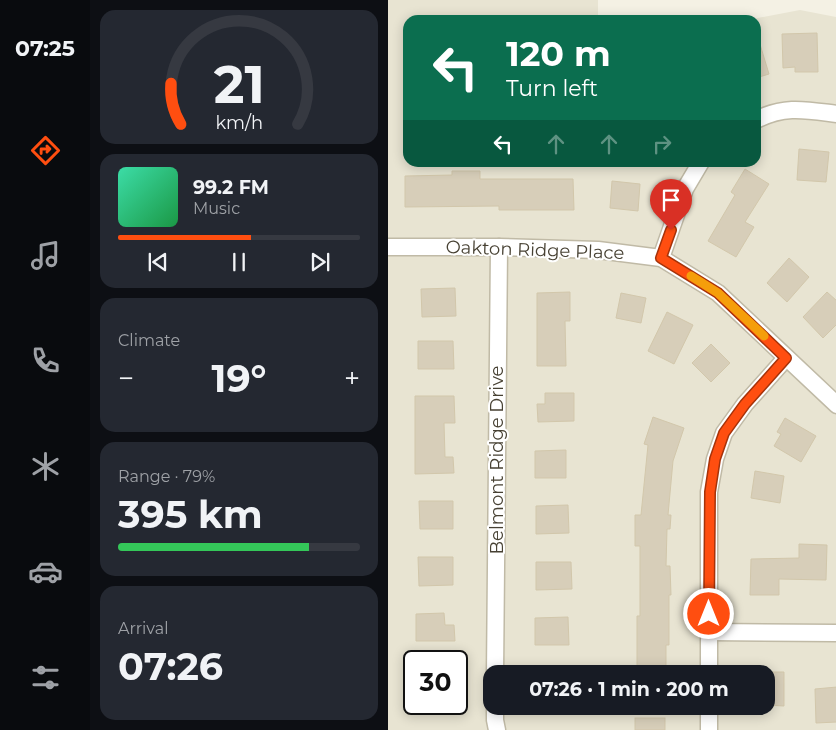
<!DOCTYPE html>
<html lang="en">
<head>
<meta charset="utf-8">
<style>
	:root { --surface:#171b24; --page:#242831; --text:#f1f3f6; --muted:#9ea1a6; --line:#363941; --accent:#ff4e10 }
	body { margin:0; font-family:Montserrat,sans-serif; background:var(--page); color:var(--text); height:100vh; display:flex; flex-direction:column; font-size:19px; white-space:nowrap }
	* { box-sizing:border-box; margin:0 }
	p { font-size:16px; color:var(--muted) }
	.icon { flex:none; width:28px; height:28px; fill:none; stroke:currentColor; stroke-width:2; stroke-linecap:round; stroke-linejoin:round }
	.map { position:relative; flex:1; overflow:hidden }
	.panel { display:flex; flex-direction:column; gap:10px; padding:10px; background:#0d0f14; width:298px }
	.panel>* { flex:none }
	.banner { position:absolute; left:15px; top:15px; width:358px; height:152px; border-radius:15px; box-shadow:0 2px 12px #0003; background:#0b6e4f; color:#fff; overflow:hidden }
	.speed { position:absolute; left:15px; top:650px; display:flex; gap:10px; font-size:25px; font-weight:700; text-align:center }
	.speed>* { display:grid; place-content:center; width:65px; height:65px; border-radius:50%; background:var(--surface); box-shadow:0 2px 12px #0003; line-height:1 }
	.speed .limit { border:2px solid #111; border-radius:8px; background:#fff; color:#111 }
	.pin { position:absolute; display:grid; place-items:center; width:42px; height:42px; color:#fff; margin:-51px -21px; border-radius:50% 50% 50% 0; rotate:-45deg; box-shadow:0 0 5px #0007 }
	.pin .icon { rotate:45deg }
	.me { position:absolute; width:55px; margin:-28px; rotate:0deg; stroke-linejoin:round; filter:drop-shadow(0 0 4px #0008) }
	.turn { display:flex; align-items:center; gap:18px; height:105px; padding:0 20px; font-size:22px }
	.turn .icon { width:65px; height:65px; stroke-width:2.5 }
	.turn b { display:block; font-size:35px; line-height:42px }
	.lanes { display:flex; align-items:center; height:48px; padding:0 20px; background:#0003; justify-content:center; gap:25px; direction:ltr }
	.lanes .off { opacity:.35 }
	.big { font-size:38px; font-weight:700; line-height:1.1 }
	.panel .tile { flex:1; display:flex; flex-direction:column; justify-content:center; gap:8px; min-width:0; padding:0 18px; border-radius:15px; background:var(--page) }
	.panel .dial { align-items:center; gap:0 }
	.dial svg { height:130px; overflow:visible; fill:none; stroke:var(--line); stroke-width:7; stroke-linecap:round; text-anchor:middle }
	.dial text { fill:var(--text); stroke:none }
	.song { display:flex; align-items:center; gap:15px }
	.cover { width:60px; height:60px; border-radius:8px; background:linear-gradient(135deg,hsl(160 70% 55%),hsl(140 70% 35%)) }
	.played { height:5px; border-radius:2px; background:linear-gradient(90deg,var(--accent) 55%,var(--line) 55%) }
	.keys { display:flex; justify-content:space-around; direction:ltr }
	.heat { display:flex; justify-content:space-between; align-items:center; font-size:28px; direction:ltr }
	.charge { height:8px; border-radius:4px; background:linear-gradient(90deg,#34c759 79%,var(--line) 0) }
	.trip { position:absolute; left:95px; top:665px; width:292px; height:50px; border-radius:15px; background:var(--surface); box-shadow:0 2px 12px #0003; font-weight:700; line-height:50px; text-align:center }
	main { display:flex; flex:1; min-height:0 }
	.dock { display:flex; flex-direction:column; width:90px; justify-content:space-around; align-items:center; background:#090b0e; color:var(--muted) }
	.dock .icon { width:35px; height:35px }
	.dock .current { color:var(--accent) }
	.dock b { font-size:22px; color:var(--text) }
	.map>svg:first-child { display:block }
</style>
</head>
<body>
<main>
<nav class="dock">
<b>07:25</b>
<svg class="icon current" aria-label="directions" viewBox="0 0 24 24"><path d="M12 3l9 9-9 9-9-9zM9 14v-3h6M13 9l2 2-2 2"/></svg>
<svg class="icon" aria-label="music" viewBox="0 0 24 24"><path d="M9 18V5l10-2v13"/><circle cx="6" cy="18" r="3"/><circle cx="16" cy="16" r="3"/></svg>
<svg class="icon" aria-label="phone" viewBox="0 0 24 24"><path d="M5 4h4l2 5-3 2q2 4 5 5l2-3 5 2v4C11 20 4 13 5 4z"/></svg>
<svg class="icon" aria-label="climate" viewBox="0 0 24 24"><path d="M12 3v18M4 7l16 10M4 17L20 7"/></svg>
<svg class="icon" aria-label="car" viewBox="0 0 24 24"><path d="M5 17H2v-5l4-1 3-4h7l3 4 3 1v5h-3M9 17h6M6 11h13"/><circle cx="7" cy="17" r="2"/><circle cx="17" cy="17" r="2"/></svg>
<svg class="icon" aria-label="filters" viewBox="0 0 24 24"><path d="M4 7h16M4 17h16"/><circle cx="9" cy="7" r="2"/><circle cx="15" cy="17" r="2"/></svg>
</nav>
<section class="panel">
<div class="tile dial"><svg viewBox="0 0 100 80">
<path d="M14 69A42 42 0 1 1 86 69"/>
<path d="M14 69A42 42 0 0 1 8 44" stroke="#ff4e10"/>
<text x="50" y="56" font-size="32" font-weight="700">21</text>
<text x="50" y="72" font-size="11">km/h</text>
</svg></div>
<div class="tile">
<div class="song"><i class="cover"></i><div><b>99.2 FM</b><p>Music</p></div></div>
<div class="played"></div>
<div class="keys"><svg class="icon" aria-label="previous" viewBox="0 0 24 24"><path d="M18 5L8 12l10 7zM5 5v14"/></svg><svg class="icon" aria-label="pause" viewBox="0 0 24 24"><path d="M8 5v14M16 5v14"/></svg><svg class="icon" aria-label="next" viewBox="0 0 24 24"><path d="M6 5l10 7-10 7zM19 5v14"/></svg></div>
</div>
<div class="tile"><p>Climate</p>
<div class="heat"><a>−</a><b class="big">19°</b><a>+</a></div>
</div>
<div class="tile"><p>Range · 79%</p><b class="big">395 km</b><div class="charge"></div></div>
<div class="tile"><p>Arrival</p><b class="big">07:26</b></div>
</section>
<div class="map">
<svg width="449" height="730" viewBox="0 0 449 730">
	<rect width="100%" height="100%" fill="#f4f1e4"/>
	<!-- residential -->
	<path fill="#e8e4d2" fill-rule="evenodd" d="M 0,0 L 210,0 L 210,20 L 20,20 L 20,162 L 368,162 L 368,20 L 359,20 L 412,10 L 448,17 L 448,730 L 0,730 ZM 26,661 L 69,661 L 69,704 L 26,704 ZM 104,674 L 379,674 L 379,706 L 104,706 Z"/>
	<!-- building -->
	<g fill="#d7ceb9" stroke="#d2c7ab">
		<polygon points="429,33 430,72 407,72 407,67 395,68 394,34"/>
		<polygon points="368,41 371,41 381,74 368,78"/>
		<polygon points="411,149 441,152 438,182 409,180"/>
		<polygon points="357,169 381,184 357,222 366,227 348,257 320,241 347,195 343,192"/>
		<polygon points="64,171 92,171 92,179 185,179 186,210 111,210 111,206 17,207 17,176 64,175"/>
		<polygon points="224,181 252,184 250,211 222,208"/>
		<polygon points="401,258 421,277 399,302 379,283"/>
		<polygon points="67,288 68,316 34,317 33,289"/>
		<polygon points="182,292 182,321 177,321 178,366 149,366 149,293"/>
		<polygon points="439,292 449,301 449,324 435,338 415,317"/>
		<polygon points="233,293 258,298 253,323 228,318"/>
		<polygon points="279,312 305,325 286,364 260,351"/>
		<polygon points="30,341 65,341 66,369 30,369"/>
		<polygon points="323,344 342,363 323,382 304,363"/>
		<polygon points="157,393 186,393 186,421 150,422 149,404 157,404"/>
		<polygon points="27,396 66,396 67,423 56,423 57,457 65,457 66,473 27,474"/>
		<polygon points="265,417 296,428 285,461 280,515 283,515 282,529 279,529 278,566 282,566 283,595 281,595 281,645 278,645 278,674 249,674 249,616 252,616 252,546 247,546 247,515 253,515 260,445 256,444"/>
		<polygon points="397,418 428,436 413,462 386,446 393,434 389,432"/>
		<polygon points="178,450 178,478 147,478 147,451"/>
		<polygon points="367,471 396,476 392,503 363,498"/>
		<polygon points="31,501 65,501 65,529 32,529"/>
		<polygon points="180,505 181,533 148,534 148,506"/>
		<polygon points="411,544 439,545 438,580 391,579 391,595 362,595 363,559 411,558"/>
		<polygon points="30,557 65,557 65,585 31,586"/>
		<polygon points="148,562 183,562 184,589 148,590"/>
		<polygon points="56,613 57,625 66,625 67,641 28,641 28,614"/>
		<polygon points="180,617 181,645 147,645 147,618"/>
		<polygon points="379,672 396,672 396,706 379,705"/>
		<polygon points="449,687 449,722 428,723 427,689"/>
		<rect x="247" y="718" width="30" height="12"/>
	</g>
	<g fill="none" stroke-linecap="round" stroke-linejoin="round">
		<defs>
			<g id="minor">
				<path d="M 368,120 C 397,105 418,110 449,114"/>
				<polyline points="0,247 111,247 210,250 273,258 330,293 449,405"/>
				<polyline points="273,258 297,189 313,162"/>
				<polyline points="321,632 449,633"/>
				<polyline points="107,674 111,247"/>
				<polyline points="321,674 321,492 327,459 336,433 357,404 398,358"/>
				<polyline points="107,706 107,720 109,730"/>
				<polyline points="321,730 321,706"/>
			</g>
		</defs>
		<!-- minor casing -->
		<use href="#minor" stroke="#c0baa6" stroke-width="19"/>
		<!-- minor -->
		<use href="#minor" stroke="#fff" stroke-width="16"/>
	</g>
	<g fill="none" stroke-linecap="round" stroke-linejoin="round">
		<defs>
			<polyline id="route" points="283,230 273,258 330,293 398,358 357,404 336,433 327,459 322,492 321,614"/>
		</defs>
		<!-- route casing -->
		<use href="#route" stroke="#a6330a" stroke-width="12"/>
		<!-- route -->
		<use href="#route" stroke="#ff4e10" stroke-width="9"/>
		<!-- slow -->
		<polyline stroke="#f59e0b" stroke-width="9" points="303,276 330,293 376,336"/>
	</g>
	<g text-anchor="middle" stroke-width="4" stroke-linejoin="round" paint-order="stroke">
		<!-- street labels -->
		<g font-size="18" fill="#474133" stroke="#fff">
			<text transform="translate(147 250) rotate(2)" y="6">Oakton Ridge Place</text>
			<text transform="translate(109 460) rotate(-90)" y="6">Belmont Ridge Drive</text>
		</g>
	</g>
</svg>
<div class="speed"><div class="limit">30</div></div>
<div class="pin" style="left:283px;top:230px;background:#d93025"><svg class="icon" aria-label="arrive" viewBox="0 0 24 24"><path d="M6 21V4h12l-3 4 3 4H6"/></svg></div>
<svg class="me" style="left:321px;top:614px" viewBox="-20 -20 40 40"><circle r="17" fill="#ff4e10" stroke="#fff" stroke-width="3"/><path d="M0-11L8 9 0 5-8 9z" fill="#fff"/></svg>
<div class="trip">07:26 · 1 min · 200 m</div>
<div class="banner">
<div class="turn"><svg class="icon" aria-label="left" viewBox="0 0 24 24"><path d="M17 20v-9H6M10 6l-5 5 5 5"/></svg><div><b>120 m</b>Turn left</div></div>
<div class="lanes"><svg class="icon" aria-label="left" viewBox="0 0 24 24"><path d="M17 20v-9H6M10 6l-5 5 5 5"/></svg><svg class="icon off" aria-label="ahead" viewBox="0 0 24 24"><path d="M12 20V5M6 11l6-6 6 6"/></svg><svg class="icon off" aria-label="ahead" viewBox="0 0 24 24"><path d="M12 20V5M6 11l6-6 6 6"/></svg><svg class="icon off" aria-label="right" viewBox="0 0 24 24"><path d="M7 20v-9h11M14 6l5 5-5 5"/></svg></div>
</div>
</div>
</main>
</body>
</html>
